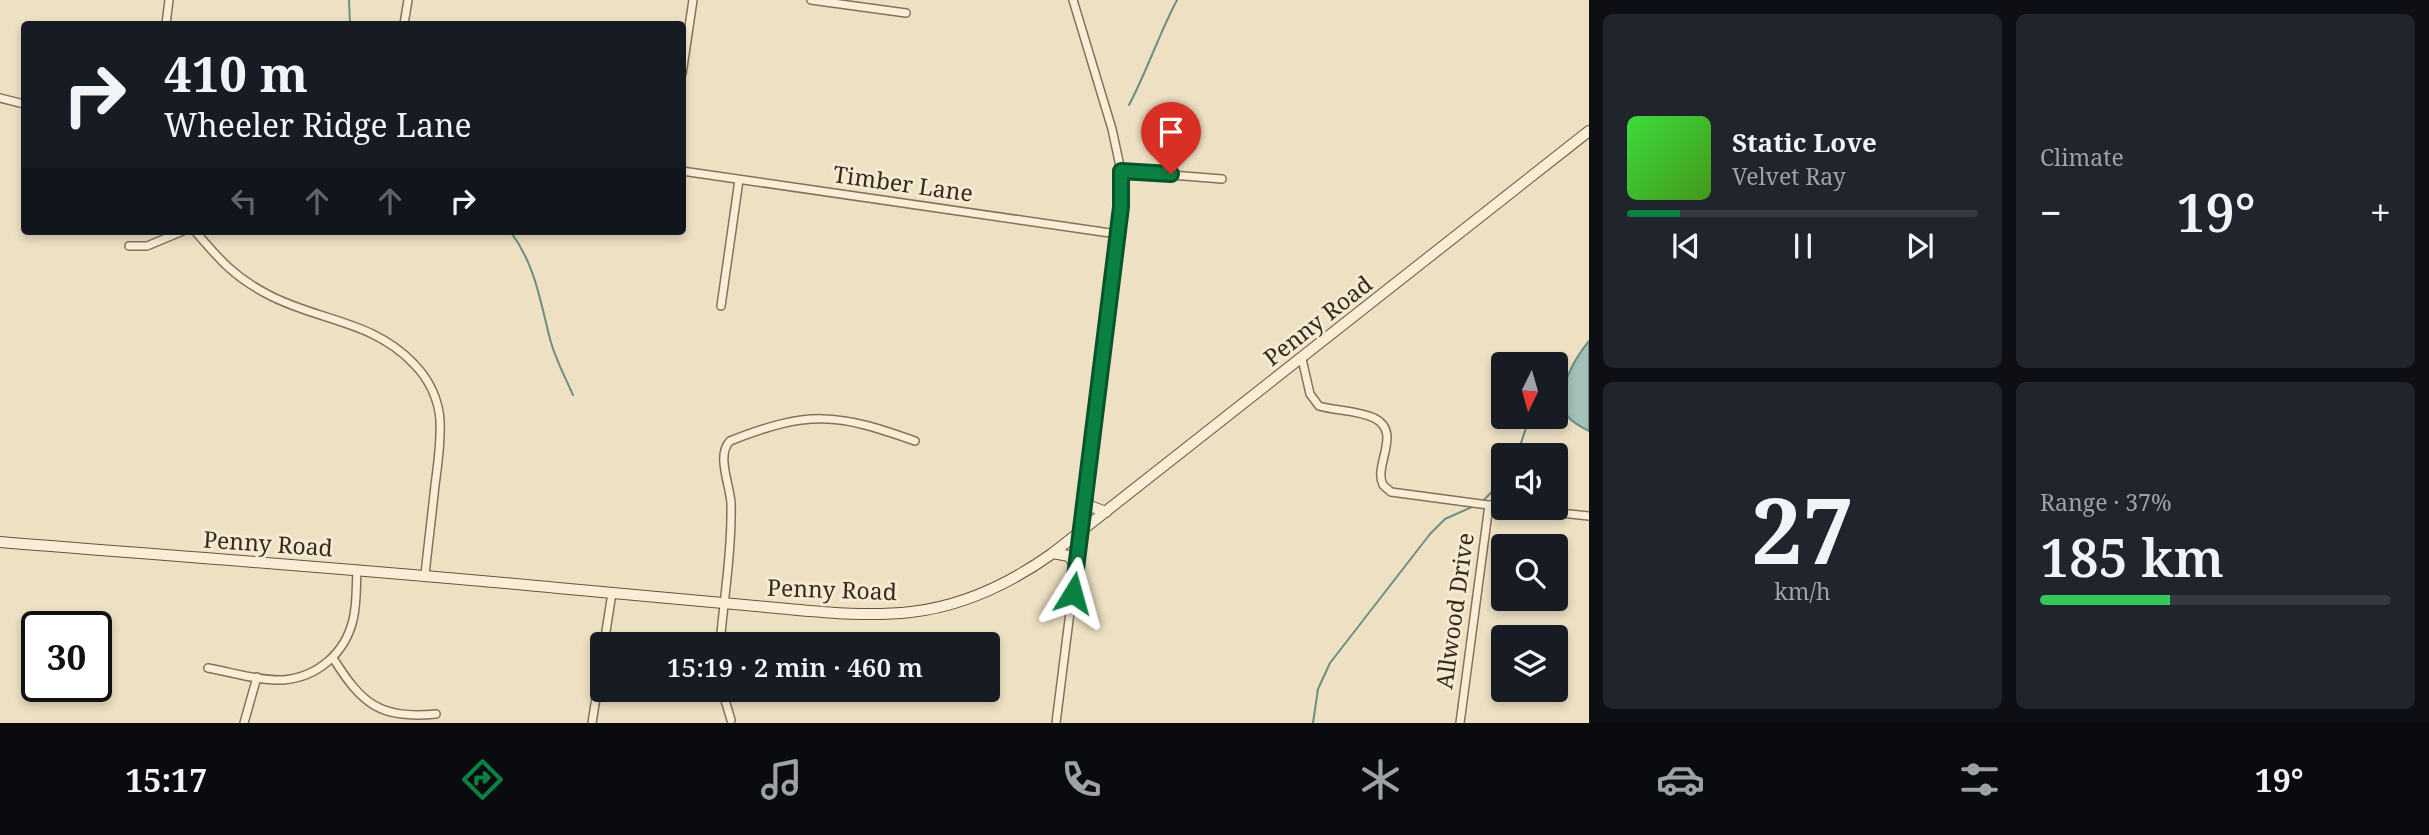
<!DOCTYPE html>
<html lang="en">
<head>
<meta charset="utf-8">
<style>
	:root { --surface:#171b24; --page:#20242c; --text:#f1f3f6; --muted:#9ea1a6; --line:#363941; --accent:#0b8043 }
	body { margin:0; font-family:"Noto Serif",serif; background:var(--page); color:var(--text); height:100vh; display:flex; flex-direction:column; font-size:26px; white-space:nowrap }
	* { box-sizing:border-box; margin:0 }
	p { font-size:23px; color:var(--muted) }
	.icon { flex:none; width:38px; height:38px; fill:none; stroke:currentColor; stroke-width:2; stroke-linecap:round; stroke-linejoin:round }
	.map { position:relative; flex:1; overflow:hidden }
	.sheet { display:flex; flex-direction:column; gap:14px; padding:14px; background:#0d0f14; width:840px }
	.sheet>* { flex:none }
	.guide { position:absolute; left:21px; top:21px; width:665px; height:214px; border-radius:7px; box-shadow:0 4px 10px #0003; background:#171b24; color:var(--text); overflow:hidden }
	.needle { width:46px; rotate:185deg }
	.buttons { position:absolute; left:1491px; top:352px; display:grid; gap:14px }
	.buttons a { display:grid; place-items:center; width:77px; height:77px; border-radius:7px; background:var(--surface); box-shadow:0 4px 10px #0003; font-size:35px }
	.speed { position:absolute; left:21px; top:611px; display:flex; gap:14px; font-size:35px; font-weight:700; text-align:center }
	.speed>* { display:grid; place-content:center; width:91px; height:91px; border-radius:50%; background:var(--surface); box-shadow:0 4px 10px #0003; line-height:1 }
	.speed .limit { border:4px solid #111; border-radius:10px; background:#fff; color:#111 }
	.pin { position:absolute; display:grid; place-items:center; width:60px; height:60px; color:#fff; margin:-72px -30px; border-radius:50% 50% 50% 0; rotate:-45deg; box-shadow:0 0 7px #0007 }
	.pin .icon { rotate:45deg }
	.me { position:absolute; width:77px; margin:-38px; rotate:8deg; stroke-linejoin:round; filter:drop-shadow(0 0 5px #0008) }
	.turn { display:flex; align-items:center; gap:24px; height:147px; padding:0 28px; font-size:32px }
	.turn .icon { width:91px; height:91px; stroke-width:2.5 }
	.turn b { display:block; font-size:49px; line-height:60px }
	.lanes { display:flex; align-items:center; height:66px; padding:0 28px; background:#0003; justify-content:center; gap:35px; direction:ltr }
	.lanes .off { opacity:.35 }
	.big { font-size:52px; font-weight:600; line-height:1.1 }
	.sheet .widget { flex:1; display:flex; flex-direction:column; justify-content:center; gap:10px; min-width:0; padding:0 24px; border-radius:10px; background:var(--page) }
	.sheet .dial { align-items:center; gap:0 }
	.dial b { font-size:91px; line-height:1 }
	.song { display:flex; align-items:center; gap:21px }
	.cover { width:84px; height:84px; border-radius:10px; background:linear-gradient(135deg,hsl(120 70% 55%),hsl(100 70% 35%)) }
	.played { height:7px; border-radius:4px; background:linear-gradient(90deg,var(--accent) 15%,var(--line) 15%) }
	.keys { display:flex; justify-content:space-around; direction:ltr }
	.heat { display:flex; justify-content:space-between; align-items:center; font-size:38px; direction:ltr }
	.charge { height:10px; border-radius:5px; background:linear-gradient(90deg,#34c759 37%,var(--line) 0) }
	.sheet .tiles { flex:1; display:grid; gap:14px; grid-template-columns:repeat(2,1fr) }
	.trip { position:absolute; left:590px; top:632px; width:410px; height:70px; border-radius:7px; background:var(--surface); box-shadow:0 4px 10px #0003; font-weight:600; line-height:70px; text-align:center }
	.tab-bar { display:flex; height:112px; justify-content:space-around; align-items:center; background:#090b0e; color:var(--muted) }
	.tab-bar .icon { width:49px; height:49px }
	.tab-bar .current { color:var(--accent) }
	.tab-bar b { font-size:32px; color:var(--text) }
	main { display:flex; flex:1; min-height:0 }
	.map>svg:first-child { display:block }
</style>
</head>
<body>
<main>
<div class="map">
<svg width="1589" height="723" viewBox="0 0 1589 723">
	<rect width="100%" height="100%" fill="#ede0c3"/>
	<!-- water -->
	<path fill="#a5c0b8" stroke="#6c8e85" stroke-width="2" d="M 1589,341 L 1589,431 C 1581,427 1571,422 1566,414 C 1553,394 1576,357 1589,341 Z"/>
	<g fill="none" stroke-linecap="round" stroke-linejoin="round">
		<!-- stream -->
		<g stroke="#6c8e85" stroke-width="2">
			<polyline points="349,0 350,24"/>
			<path d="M 1129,105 C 1147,71 1159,34 1177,0"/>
			<path d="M 510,231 C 535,264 540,300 550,339 C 555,358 565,377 573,395"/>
			<polyline points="1556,385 1566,382"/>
			<polyline points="1517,455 1530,416"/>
			<polyline points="1482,502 1503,480"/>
			<polyline points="1313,723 1318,689 1330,663 1430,534 1445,519 1474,506"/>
		</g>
		<defs>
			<g id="street">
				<polyline points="811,0 906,13"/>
				<polyline points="166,24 169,0"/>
				<polyline points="404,24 408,0"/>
				<polyline points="682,74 693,0"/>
				<polyline points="0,98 24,104"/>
				<polyline points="682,171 1117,234"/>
				<polyline points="1121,171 1222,179"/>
				<path d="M 195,231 C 219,259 233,276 267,294 C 317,321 373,320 414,364 C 429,379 439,400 440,421 C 441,442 438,464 435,485 C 432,515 428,545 425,575"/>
				<polyline points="129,246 147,246 183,231"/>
				<polyline points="721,306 739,180"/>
				<path d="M 1302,359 L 1310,394 L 1319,406 C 1336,411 1357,410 1374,418 C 1403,432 1373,465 1383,485 C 1383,485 1391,492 1391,492 L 1503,507"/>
				<polyline points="1511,508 1589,516"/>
				<polyline points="604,644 612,593"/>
				<path d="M 720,644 C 724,598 732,550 731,503 C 730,485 716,455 730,441 C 808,410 837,413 915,441"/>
				<path d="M 333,658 C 362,704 379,719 436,714"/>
				<path d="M 208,668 C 231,672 259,681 283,680 C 318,677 345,653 353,620 C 357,604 356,587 357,571"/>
				<polyline points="722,690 731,720"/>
				<polyline points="244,723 257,677"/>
				<polyline points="592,723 602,660"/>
				<polyline points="1056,723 1121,207 1121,171 1112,129 1073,0"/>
				<polyline points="1460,723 1489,505"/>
			</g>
			<g id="secondary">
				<polyline points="1085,497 1090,506 1106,512"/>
				<path d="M 0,542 C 186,557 372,570 558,588 C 631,595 704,602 777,608 C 822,612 866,617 911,612 C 964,606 1011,583 1053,553 L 1589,131"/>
				<polyline points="1053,553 1069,556 1076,567"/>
			</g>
		</defs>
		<!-- street casing -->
		<use href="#street" stroke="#87715a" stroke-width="10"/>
		<!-- secondary casing -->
		<use href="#secondary" stroke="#69533d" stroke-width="12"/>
		<!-- street -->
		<use href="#street" stroke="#f8eed6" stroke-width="7"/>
		<!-- secondary -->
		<use href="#secondary" stroke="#f8eed6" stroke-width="10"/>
	</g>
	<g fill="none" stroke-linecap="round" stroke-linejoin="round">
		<defs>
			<polyline id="route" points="1073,593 1121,207 1121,171 1171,174"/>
		</defs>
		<!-- route casing -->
		<use href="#route" stroke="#07532c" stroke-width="18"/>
		<!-- route -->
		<use href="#route" stroke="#0b8043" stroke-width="12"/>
	</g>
	<g text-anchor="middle" stroke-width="6" stroke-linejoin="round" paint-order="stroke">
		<!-- street labels -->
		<g font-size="23" fill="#372a1e" stroke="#f5ead2">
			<text transform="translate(903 184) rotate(8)" y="8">Timber Lane</text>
			<text transform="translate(1318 321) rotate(-38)" y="8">Penny Road</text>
			<text transform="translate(268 544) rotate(4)" y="8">Penny Road</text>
			<text transform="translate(832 590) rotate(2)" y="8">Penny Road</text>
			<text transform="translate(1455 611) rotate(-82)" y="8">Allwood Drive</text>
		</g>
	</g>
</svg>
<div class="buttons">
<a><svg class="needle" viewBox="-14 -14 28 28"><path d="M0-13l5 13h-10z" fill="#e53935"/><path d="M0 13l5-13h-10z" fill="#9ea1a6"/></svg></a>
<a><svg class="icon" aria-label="sound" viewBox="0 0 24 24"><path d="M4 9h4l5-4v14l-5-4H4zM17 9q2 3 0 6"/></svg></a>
<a><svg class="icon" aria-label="search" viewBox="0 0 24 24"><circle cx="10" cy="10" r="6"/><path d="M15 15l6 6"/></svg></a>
<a><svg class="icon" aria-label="layers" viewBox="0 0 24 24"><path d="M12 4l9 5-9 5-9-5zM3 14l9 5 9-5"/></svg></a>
</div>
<div class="speed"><div class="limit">30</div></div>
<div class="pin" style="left:1171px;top:174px;background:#d93025"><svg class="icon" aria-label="arrive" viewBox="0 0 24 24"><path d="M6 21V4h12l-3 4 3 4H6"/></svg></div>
<svg class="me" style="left:1073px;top:593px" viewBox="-20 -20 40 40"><path d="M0-17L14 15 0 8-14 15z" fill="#0b8043" stroke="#fff" stroke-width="4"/></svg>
<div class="trip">15:19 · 2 min · 460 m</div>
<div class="guide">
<div class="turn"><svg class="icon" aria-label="right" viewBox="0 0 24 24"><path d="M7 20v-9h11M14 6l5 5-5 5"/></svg><div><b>410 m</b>Wheeler Ridge Lane</div></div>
<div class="lanes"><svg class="icon off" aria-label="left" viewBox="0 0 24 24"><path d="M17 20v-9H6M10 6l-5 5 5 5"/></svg><svg class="icon off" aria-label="ahead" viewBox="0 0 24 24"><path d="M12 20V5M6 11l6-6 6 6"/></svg><svg class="icon off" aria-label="ahead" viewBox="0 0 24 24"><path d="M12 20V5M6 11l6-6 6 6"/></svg><svg class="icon" aria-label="right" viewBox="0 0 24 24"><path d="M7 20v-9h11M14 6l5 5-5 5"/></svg></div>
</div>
</div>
<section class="sheet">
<div class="tiles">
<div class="widget">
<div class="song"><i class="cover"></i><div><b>Static Love</b><p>Velvet Ray</p></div></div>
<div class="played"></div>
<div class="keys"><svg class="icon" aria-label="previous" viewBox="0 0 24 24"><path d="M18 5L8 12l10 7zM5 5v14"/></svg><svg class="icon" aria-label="pause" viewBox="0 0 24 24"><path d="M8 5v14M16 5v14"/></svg><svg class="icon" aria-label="next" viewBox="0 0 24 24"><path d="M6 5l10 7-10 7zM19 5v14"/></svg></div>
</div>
<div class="widget"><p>Climate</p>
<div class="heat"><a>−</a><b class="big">19°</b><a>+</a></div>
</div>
<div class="widget dial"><b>27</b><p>km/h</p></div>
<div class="widget"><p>Range · 37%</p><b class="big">185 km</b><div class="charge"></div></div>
</div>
</section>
</main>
<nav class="tab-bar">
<b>15:17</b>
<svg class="icon current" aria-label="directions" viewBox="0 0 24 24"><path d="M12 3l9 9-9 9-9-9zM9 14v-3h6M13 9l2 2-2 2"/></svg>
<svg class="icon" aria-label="music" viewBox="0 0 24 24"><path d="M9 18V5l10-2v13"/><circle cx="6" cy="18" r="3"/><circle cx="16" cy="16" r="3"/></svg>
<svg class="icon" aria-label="phone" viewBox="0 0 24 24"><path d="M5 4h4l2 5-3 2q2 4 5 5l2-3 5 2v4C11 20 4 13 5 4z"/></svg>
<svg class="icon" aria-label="climate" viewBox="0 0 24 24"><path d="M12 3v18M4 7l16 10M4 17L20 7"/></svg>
<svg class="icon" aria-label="car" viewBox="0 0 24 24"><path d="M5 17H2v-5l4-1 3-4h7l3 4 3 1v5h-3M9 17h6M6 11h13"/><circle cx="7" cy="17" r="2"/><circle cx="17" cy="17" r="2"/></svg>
<svg class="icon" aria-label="filters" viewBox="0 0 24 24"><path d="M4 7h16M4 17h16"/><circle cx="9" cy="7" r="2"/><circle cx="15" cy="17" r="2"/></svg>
<b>19°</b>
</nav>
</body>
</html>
